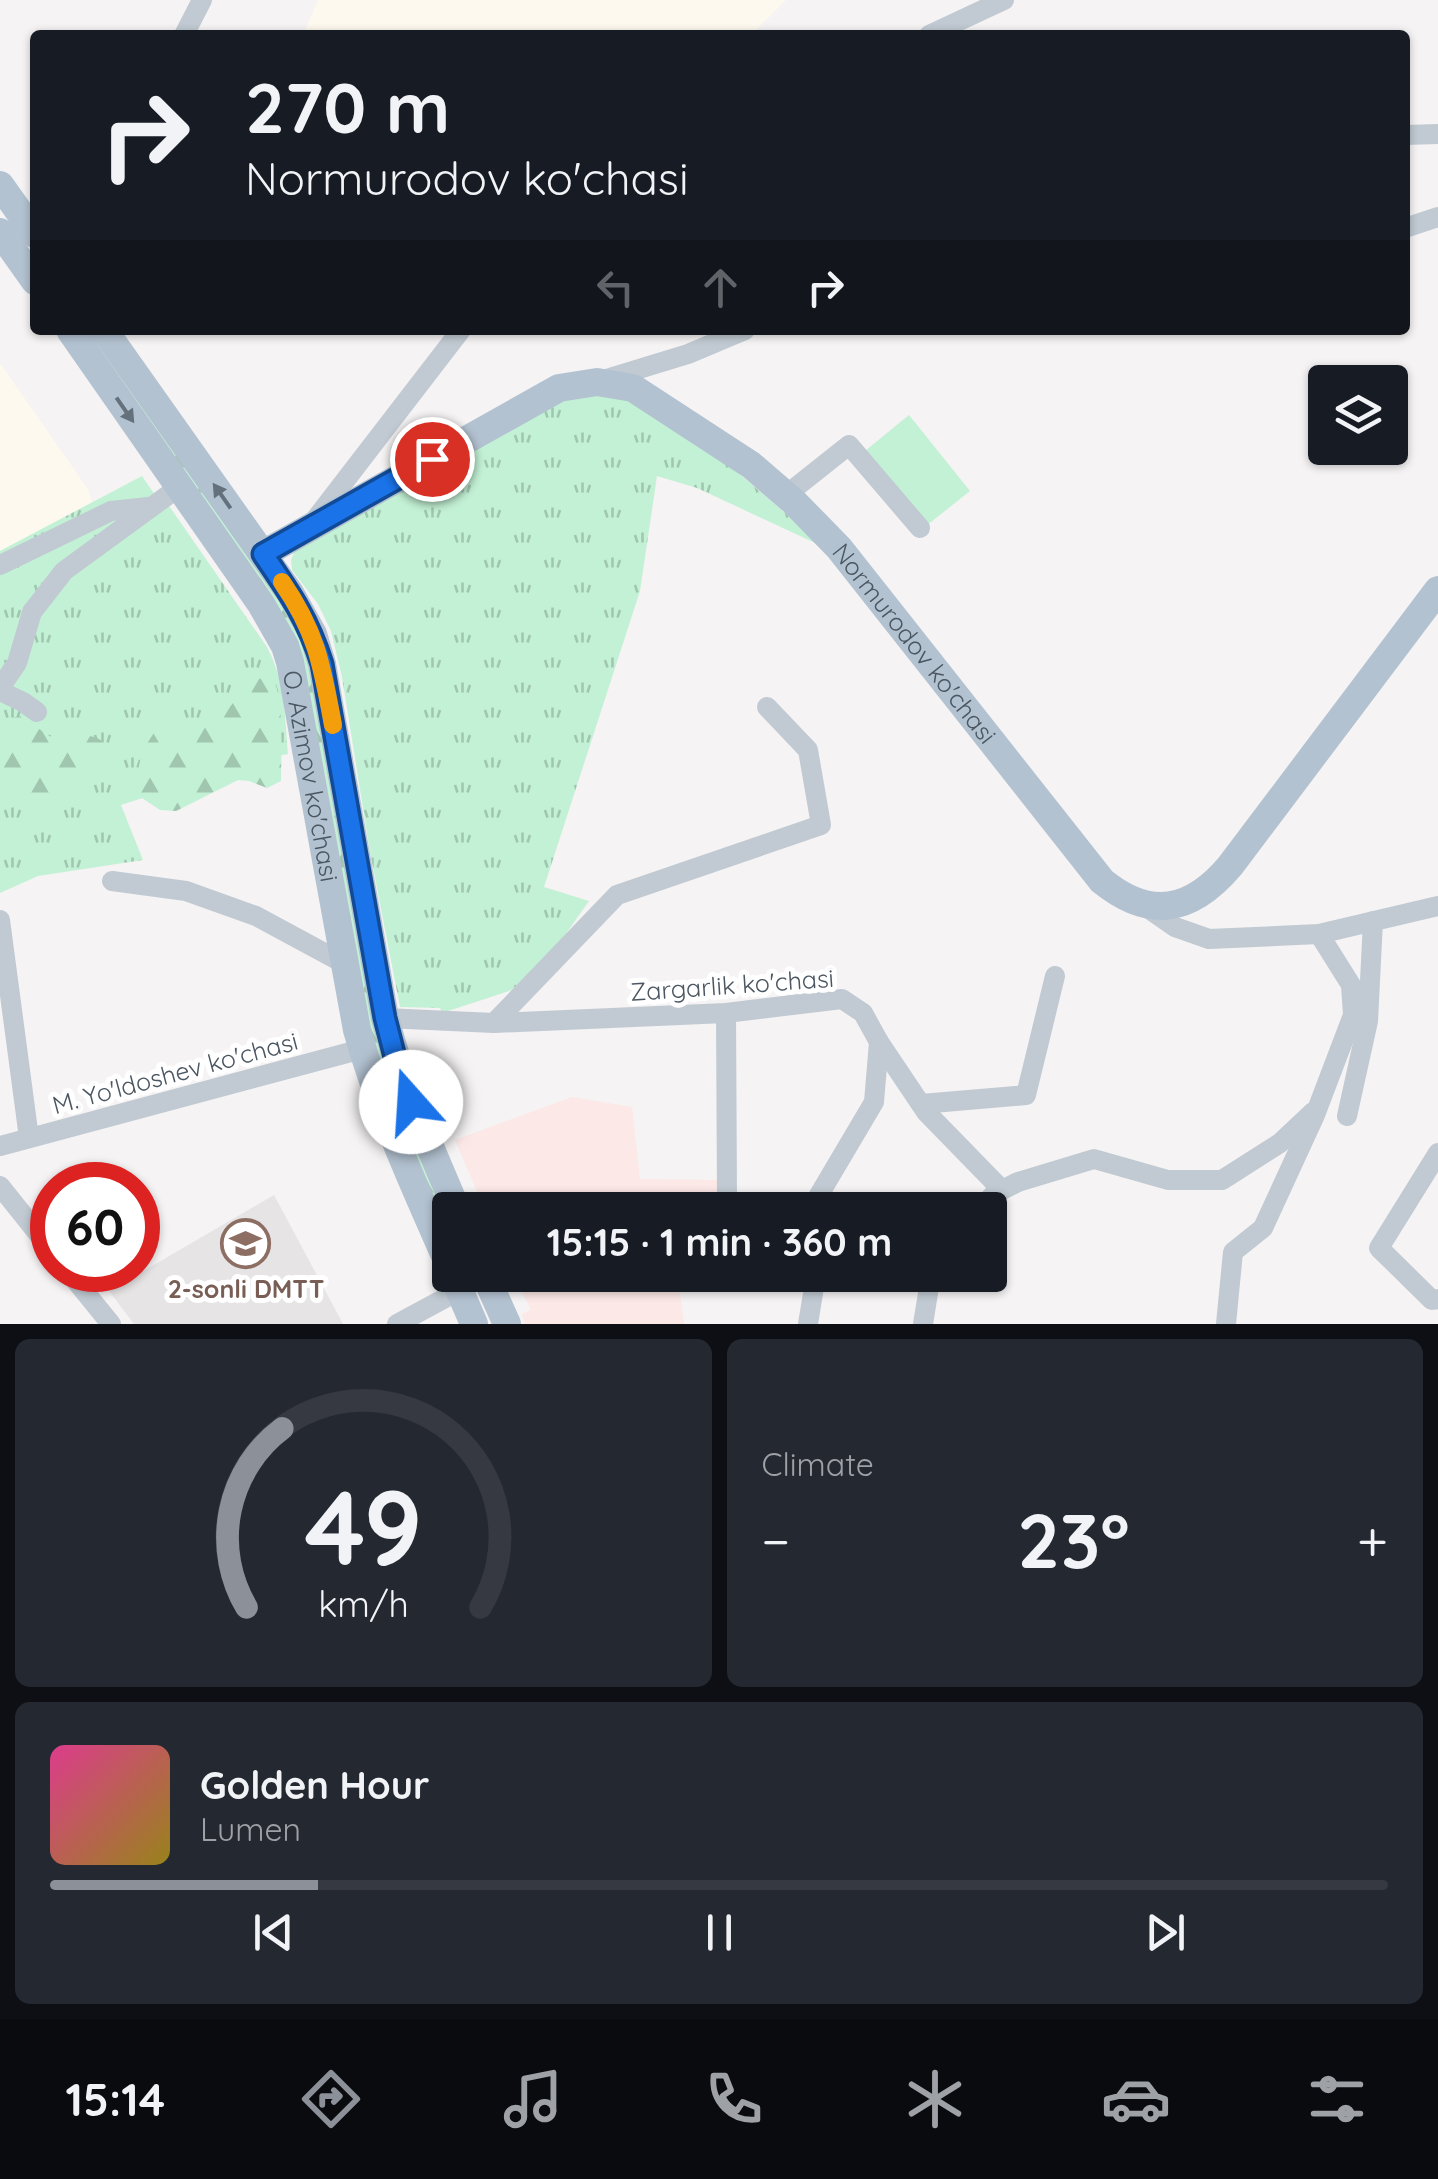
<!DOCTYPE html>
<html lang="en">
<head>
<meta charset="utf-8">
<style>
	:root { --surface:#171b24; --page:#242831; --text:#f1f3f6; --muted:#9ea1a6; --line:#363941; --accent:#8c9099 }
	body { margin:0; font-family:Quicksand,sans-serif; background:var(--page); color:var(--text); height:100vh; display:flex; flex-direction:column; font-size:38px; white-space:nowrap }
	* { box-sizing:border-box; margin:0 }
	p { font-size:32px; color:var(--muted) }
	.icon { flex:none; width:55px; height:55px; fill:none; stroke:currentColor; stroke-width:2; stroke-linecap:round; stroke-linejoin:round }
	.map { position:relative; height:1324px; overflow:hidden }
	.side { display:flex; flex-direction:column; gap:15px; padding:15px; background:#0d0f14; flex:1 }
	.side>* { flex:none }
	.guide { position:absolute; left:30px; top:30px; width:1380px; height:305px; border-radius:10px; box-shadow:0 2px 8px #0004; background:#171b24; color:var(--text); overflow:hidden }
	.fabs { position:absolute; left:1308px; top:365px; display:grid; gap:20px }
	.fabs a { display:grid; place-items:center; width:100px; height:100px; border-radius:10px; background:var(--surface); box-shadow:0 2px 8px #0004; font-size:50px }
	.speed { position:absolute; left:30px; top:1162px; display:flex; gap:20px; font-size:50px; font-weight:700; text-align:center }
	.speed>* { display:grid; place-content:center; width:130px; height:130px; border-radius:50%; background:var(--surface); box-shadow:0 2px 8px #0004; line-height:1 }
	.speed .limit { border:15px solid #d22; background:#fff; color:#111 }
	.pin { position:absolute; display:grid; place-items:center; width:85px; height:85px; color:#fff; margin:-42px; border:5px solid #fff; border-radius:50%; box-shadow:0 2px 10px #0007 }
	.me { position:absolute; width:110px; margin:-55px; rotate:341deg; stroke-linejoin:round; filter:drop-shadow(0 0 8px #0008) }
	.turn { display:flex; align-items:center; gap:35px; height:210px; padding:0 50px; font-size:45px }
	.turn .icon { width:130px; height:130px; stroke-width:2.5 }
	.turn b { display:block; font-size:70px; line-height:85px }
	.lanes { display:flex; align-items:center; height:95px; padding:0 50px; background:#0003; justify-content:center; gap:50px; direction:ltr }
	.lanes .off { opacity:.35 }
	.big { font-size:75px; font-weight:700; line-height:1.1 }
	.side .tile { flex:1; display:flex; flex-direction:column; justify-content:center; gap:15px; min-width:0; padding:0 35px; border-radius:15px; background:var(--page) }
	.side .dial { align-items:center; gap:0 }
	.dial svg { height:260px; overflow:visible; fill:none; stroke:var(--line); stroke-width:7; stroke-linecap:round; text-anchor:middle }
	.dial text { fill:var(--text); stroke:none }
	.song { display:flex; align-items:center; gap:30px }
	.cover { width:120px; height:120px; border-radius:15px; background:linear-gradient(135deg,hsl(330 70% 55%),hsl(50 70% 35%)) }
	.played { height:10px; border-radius:5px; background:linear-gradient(90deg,var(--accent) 20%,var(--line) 20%) }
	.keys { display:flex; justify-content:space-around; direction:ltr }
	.heat { display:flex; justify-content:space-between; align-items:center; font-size:55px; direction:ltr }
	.side .tiles { flex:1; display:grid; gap:15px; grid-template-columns:1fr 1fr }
	.tile:last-child { grid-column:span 2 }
	.trip { position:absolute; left:432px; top:1192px; width:575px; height:100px; border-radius:10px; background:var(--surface); box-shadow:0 2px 8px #0004; font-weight:700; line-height:100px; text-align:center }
	.dock { display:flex; height:160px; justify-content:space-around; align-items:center; background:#090b0e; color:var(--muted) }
	.dock .icon { width:70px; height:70px }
	.dock .current { color:var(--accent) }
	.dock b { font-size:45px; color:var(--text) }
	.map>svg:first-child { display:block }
</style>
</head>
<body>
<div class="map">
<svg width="1438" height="1324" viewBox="0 0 1438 1324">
	<defs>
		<pattern id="grass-tufts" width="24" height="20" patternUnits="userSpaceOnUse" patternTransform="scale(2.5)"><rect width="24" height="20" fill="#c3f1d5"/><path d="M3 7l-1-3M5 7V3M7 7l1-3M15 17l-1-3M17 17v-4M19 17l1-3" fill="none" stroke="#a0c6b0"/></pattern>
		<pattern id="forest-firs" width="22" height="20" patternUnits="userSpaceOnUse" patternTransform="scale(2.5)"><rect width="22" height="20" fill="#c3f1d5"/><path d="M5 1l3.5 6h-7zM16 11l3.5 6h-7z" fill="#a0c6b0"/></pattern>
	</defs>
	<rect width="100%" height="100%" fill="#f5f3f3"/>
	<!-- commercial -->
	<g fill="#fdf9ef">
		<polygon points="318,0 786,0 751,35 303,35"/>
		<polygon points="0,363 88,489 92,502 0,551"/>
	</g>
	<!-- education -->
	<polygon fill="#e6e4e5" points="274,1195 343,1324 134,1324 109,1291"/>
	<!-- medical -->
	<g fill="#fce8e6">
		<polygon points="572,1097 632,1107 640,1179 719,1180 718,1210 485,1210 455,1140"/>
		<polygon points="514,1275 686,1275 678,1279 684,1324 525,1324 522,1314 531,1310"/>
	</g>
	<!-- grass -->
	<g fill="url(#grass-tufts)">
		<polygon points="570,392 625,398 729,465 826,548 697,488 657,476 640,591 544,887 589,901 563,938 512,990 442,1013 440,1008 400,1007 370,852 342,677 331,631 318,604 292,570 291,560 295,550"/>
		<path d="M 142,476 L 155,495 L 165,500 L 267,647 C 285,681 285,716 288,754 L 266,758 L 121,805 L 143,860 L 38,876 L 0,893 L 0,551 Z"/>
	</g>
	<!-- forest -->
	<g fill="url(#forest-firs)">
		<polygon points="81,330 94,330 248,549 307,650 364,960 450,1211 450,1241 391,1104 352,963 310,706"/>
		<path d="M 267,677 C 269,679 272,680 274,682 C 284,696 281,762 281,781 L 267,788 L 249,781 L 238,780 L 176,811 L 160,810 L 136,794 C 136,769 141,750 156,730 C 172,725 199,732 212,724 C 233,712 241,680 267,677 Z"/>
		<path d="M 21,716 C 34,722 44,736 57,739 C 78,744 86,727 106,744 L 94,759 L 69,782 L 68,792 L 58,801 C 37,804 12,805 0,784 L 0,724 L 11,718 Z"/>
	</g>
	<!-- pitch -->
	<polygon fill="#c3f1d5" points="909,415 970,491 926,526 865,451"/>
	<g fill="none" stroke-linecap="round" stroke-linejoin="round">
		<!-- minor -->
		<g stroke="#c1cad2" stroke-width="20">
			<polyline points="184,35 202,0"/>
			<polyline points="929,35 1004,0"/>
			<polyline points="1405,135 1438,134"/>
			<polyline points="1405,228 1438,217"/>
			<polyline points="603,380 688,354 745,330"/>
			<polyline points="786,495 849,445 920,528"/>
			<polyline points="314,521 461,330"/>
			<polyline points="0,565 111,511 148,507"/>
			<polyline points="0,688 17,663 32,612 64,571 179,487"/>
			<polyline points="0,691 23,702 37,712"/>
			<polyline points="112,881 186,891 256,916 343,963"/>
			<polyline points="1142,904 1175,927 1209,939 1319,934 1438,906"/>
			<polyline points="0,920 29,1138"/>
			<polyline points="726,1013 727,1195"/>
			<polyline points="385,1018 494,1023 726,1013 842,999 863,1013 879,1042 874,1102 816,1200 816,1210"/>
			<polyline points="494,1023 617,895 821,825 808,750 767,707"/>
			<polyline points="879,1042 926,1112 1002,1190"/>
			<polyline points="921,1104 1026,1095 1055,976"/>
			<polyline points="1347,1116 1368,1021 1373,921"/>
			<polyline points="0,1146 362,1049"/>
			<polyline points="1438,1153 1379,1248 1432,1300 1438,1299"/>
			<polyline points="0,1186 52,1251"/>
			<polyline points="979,1210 994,1194 1018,1182 1094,1159 1168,1180 1222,1180 1280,1143 1313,1112"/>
			<polyline points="67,1270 111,1324"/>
			<polyline points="397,1324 460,1290"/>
			<polyline points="808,1324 816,1275"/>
			<polyline points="923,1324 931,1275"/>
			<polyline points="1226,1324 1233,1252 1263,1228 1315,1115 1353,1015 1351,985 1319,934"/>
		</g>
		<!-- major -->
		<g stroke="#b3c2d1" stroke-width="28">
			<polyline points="0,185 35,234"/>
			<polyline points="0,232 35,281"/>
			<path id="s1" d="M 70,330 L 261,604 L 285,646 L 290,662 L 357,1030 C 380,1112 416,1190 450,1267"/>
			<path d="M 104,330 L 290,593 L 313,634 L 322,664 L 385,1018 C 402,1085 430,1147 457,1210"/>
			<path id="s2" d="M 263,554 L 559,388 L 597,382 L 633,388 L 751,465 L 794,502 L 839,548 L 1102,881 C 1150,920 1191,912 1230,866 L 1438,590"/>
			<polyline points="453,1275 474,1324"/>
			<polyline points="485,1275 507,1324"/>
		</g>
	</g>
	<!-- one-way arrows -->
	<defs><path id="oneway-solid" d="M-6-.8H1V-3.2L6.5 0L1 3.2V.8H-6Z" transform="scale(2.5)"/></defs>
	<g fill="#64717d">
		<use href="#oneway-solid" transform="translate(125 410) rotate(55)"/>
		<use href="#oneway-solid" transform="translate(222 496) rotate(-125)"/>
	</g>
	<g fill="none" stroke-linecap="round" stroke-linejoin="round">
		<defs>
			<path id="route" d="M 411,1102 L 396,1061 L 385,1018 L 322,664 C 308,619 289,592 263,554 L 432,459"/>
		</defs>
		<!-- route casing -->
		<use href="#route" stroke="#114b97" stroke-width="25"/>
		<!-- route -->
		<use href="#route" stroke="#1a73e8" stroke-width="18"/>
		<!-- slow -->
		<path stroke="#f59e0b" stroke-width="18" d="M 282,582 C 317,633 322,666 333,725"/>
	</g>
	<!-- icons -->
	<defs>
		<symbol id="school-ring" viewBox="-11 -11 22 22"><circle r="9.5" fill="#fff" stroke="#8d6e63" stroke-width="1.5"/><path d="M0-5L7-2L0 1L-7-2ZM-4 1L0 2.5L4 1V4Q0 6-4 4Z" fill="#8d6e63"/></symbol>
	</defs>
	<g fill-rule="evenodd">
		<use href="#school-ring" x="218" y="1216" width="55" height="55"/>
	</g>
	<g text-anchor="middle" stroke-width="10" stroke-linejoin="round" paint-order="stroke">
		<!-- street labels -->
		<g font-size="25" fill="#4a5661" stroke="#fff">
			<text dy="9" stroke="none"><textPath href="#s2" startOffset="798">Normurodov ko'chasi</textPath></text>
			<text dy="9" stroke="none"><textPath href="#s1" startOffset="515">O. Azimov ko'chasi</textPath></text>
			<text transform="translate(732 985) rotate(-4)" y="9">Zargarlik ko'chasi</text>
			<text transform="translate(175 1073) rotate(-15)" y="9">M. Yo'ldoshev ko'chasi</text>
		</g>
		<!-- education labels -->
		<g font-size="25" font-weight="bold" fill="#785e54" stroke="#fff">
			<text x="246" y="1298">2-sonli DMTT</text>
		</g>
	</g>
</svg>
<div class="fabs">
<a><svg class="icon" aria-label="layers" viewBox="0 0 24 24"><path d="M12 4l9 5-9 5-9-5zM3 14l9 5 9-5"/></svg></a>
</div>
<div class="speed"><div class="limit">60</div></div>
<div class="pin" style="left:432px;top:459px;background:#d93025"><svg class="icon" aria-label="arrive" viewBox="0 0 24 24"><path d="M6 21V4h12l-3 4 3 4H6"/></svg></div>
<svg class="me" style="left:411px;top:1102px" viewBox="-20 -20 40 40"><circle r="19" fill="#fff"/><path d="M0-13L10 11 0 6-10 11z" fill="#1a73e8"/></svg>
<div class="trip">15:15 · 1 min · 360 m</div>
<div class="guide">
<div class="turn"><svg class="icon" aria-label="right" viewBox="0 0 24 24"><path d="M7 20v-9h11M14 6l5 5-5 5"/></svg><div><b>270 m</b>Normurodov ko'chasi</div></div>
<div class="lanes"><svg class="icon off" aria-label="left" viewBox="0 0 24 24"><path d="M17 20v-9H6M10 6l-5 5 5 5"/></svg><svg class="icon off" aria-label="ahead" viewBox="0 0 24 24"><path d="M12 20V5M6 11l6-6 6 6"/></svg><svg class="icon" aria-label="right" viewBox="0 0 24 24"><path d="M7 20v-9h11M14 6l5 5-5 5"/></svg></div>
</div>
</div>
<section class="side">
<div class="tiles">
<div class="tile dial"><svg viewBox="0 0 100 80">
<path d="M14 69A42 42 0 1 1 86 69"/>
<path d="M14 69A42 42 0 0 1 25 14" stroke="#8c9099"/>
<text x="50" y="56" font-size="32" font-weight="700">49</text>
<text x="50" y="72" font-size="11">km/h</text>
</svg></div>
<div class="tile"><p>Climate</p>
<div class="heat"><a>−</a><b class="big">23°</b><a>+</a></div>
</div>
<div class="tile">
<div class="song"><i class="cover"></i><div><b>Golden Hour</b><p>Lumen</p></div></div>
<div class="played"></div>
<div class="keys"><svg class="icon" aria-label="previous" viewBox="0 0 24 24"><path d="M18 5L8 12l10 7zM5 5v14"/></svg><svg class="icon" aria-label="pause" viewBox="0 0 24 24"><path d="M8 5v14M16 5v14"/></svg><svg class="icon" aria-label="next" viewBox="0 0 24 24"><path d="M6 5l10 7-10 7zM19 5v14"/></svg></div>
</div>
</div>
</section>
<nav class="dock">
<b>15:14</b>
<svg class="icon current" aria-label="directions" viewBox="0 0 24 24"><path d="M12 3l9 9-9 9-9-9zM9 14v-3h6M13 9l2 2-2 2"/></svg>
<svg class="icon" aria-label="music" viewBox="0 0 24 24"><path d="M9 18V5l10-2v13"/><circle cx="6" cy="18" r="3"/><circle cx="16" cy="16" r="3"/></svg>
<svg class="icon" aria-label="phone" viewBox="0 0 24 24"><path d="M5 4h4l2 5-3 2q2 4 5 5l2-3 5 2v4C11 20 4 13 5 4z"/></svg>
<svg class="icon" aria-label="climate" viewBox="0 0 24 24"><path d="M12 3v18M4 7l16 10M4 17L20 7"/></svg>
<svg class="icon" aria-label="car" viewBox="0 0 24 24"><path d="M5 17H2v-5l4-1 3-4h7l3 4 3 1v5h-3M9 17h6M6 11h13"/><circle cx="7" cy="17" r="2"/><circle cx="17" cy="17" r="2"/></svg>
<svg class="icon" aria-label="filters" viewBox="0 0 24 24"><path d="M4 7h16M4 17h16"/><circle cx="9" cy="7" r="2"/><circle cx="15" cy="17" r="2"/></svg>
</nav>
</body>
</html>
